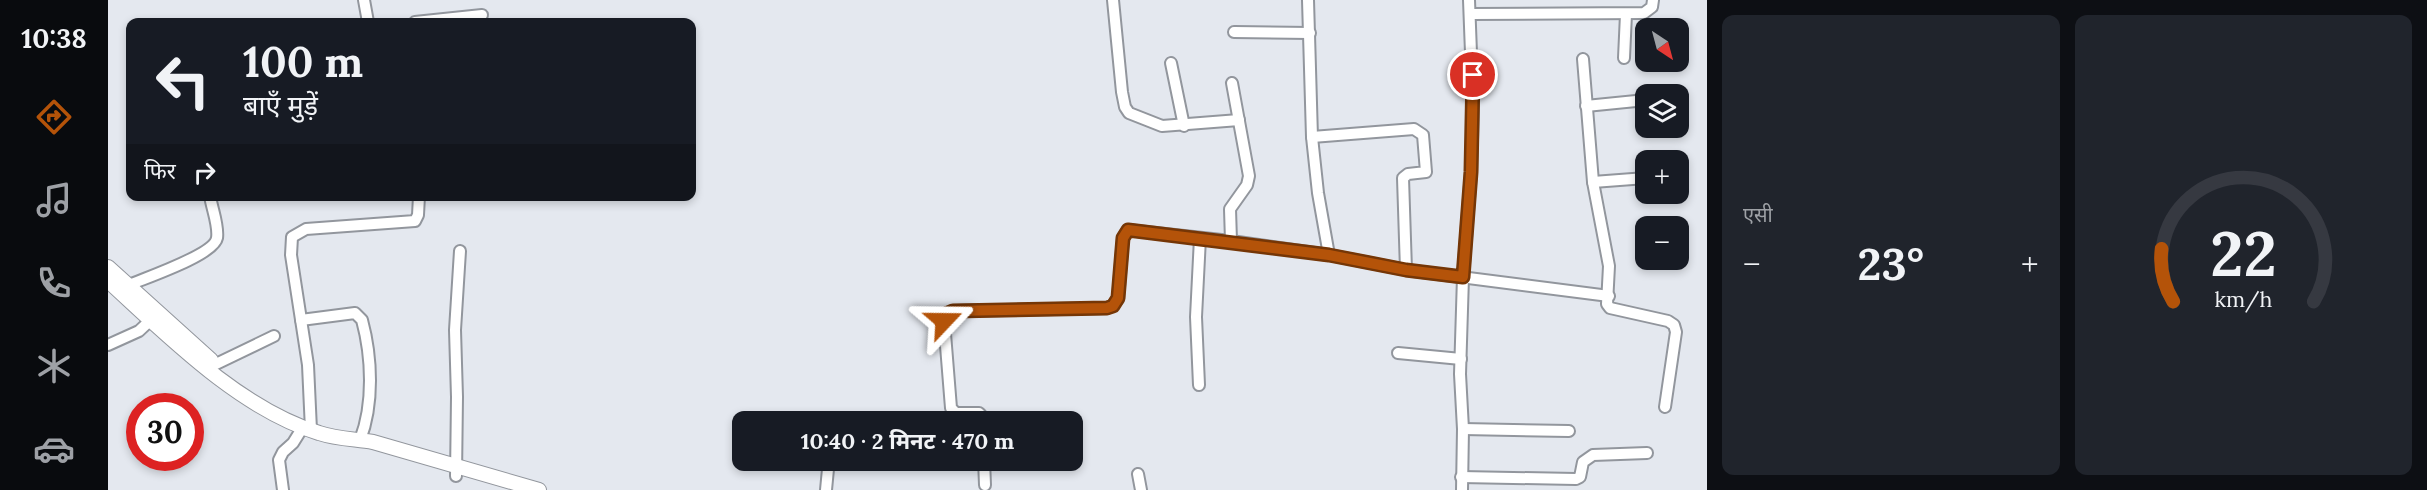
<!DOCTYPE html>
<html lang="hi">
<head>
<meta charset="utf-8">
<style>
	:root { --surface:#171b24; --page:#20242c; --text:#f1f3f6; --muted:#9ea1a6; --line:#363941; --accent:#b45309 }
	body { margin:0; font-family:Lora,"Noto Sans Devanagari",serif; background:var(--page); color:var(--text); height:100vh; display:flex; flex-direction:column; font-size:22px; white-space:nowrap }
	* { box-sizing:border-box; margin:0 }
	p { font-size:20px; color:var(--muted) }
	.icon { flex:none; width:33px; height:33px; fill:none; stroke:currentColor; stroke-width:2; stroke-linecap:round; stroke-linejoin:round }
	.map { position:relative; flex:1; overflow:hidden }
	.panel { display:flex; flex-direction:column; gap:15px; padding:15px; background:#0d0f14; width:720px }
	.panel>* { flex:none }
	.banner { position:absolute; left:18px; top:18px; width:570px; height:183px; border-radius:12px; box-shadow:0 3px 9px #0003; background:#171b24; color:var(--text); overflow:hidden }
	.needle { width:39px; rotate:144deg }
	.controls { position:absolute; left:1527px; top:18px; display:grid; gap:12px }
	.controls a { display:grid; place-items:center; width:54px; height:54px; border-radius:12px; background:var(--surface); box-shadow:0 3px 9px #0003; font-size:30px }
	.speed { position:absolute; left:18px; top:393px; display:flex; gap:12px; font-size:30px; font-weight:700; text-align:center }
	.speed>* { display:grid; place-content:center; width:78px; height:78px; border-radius:50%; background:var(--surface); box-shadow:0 3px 9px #0003; line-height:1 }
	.speed .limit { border:9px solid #d22; background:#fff; color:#111 }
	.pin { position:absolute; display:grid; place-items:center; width:51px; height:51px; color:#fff; margin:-26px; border:3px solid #fff; border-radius:50%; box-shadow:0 2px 6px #0007 }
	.me { position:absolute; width:66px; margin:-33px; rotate:67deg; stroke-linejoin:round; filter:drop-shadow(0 0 4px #0008) }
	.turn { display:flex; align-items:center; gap:21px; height:126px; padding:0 18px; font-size:27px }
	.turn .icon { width:78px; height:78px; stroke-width:2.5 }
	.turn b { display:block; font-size:42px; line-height:51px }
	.then { display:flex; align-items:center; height:57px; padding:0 18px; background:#0003; gap:12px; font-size:22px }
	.big { font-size:45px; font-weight:700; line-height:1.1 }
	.panel .widget { flex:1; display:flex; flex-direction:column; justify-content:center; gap:9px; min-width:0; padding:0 21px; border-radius:12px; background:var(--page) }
	.panel .dial { align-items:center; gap:0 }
	.dial svg { height:156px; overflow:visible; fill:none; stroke:var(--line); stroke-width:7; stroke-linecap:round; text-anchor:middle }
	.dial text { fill:var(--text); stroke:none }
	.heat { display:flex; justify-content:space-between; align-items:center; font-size:33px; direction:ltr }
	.panel .tiles { flex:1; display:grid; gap:15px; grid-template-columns:repeat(2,1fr) }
	.trip { position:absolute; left:624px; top:411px; width:351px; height:60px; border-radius:12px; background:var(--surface); box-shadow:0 3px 9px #0003; font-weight:700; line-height:60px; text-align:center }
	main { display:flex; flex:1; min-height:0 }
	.tab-bar { display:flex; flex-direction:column; width:108px; justify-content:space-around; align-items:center; background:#090b0e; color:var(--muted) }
	.tab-bar .icon { width:42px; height:42px }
	.tab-bar .on { color:var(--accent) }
	.tab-bar b { font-size:27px; color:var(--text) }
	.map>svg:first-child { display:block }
</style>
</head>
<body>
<main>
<nav class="tab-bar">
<b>10:38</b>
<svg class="icon on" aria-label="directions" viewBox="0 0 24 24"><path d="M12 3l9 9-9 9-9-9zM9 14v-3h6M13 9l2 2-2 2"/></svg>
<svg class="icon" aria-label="music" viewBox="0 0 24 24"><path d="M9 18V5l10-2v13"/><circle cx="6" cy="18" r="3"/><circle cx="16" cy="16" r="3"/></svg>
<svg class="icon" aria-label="phone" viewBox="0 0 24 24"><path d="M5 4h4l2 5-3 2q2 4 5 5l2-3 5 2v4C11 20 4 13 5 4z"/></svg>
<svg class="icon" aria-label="climate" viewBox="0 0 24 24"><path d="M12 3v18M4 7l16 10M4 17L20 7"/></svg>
<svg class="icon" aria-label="car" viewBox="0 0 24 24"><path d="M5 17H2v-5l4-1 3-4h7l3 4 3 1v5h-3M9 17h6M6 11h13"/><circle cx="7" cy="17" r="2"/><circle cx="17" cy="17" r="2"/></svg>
</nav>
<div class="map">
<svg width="1599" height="490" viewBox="0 0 1599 490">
	<rect width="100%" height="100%" fill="#e4e8ef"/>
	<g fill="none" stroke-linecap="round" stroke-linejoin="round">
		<defs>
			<g id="minor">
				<polyline points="256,0 260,22"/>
				<polyline points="1005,0 1014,92 1017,107 1021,113 1054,126 1131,120"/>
				<polyline points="1200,0 1204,137 1210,193 1221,255"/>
				<polyline points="1362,14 1536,13 1544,7 1545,0"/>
				<polyline points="307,22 374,15"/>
				<polyline points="1126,32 1202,33"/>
				<polyline points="1516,58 1518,14"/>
				<polyline points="1475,59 1485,182 1501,266 1499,304 1502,308 1560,321 1566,325 1568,332 1557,407"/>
				<polyline points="1063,63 1076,126"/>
				<polyline points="1478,106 1538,100"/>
				<polyline points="1204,137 1306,129 1315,135 1318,172 1300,174 1295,178 1298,270"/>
				<polyline points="1485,182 1538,178"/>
				<polyline points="1123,241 1122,209 1139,185 1141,176 1124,83"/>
				<path d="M 21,285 C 37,278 106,255 109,238 C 111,226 104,209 102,196"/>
				<path d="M 193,320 L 247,313 L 254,320 C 264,357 266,404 252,440"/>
				<polyline points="0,345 31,331 48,315"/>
				<polyline points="1290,353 1353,359"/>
				<polyline points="108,364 166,336"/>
				<polyline points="1091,385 1088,317 1092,238"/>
				<polyline points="874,422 873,415 871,413 848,413 843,408 836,321 838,314 845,311 999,308 1004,306 1010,299 1015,238 1020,230 1123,241 1221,255 1298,270 1501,296"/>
				<polyline points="1355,429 1461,431"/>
				<polyline points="203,430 200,365 183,255 184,237 198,229 307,221 310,215 311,196"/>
				<polyline points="876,460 877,485"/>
				<polyline points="1030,474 1033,490"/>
				<polyline points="348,476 349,397 347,330 352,251"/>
				<polyline points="1353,477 1468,479 1472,477 1475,462 1485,455 1539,453"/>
				<polyline points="175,490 171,460 175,452 185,443 195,427"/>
				<polyline points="718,490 720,469"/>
				<polyline points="1354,490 1355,429 1352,374 1355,277 1363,172 1365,106 1361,0"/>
			</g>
			<g id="tertiary">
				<polyline points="0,267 103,360"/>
				<path d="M 0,281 C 60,336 132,409 211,433 C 229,439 247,439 265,442 L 431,490"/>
			</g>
		</defs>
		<!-- minor casing -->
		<use href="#minor" stroke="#92969d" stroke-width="14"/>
		<!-- tertiary casing -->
		<use href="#tertiary" stroke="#92969d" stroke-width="16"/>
		<!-- minor -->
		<use href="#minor" stroke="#fff" stroke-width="10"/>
		<!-- tertiary -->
		<use href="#tertiary" stroke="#fff" stroke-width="14"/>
	</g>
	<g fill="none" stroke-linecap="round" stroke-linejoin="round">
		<defs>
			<polyline id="route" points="836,321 838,314 845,311 999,308 1005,306 1010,298 1015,238 1020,230 1221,255 1298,270 1355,277 1363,172 1365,75"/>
		</defs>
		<!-- route casing -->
		<use href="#route" stroke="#753606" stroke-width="15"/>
		<!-- route -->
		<use href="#route" stroke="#b45309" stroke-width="10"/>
	</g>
</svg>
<div class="controls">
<a><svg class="needle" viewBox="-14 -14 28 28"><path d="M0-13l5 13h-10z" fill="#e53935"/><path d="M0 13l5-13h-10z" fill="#9ea1a6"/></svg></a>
<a><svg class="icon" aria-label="layers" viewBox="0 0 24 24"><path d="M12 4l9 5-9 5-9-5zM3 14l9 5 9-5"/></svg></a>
<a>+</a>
<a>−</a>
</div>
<div class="speed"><div class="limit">30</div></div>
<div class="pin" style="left:1365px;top:75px;background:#d93025"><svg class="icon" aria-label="arrive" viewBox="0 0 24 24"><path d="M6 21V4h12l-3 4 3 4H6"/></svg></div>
<svg class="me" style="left:836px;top:321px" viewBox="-20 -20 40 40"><path d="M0-17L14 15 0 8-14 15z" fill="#b45309" stroke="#fff" stroke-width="4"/></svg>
<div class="trip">10:40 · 2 मिनट · 470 m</div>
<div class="banner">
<div class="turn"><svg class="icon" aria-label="left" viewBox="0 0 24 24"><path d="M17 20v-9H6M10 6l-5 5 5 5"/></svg><div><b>100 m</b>बाएँ मुड़ें</div></div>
<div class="then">फिर<svg class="icon" aria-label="right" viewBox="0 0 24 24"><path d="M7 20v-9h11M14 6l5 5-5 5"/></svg></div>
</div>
</div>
<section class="panel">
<div class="tiles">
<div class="widget"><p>एसी</p>
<div class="heat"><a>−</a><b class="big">23°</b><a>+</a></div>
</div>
<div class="widget dial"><svg viewBox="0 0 100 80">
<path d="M14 69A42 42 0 1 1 86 69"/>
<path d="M14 69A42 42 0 0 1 8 42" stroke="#b45309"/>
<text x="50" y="56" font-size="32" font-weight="700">22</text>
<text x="50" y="72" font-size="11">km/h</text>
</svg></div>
</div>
</section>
</main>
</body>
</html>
